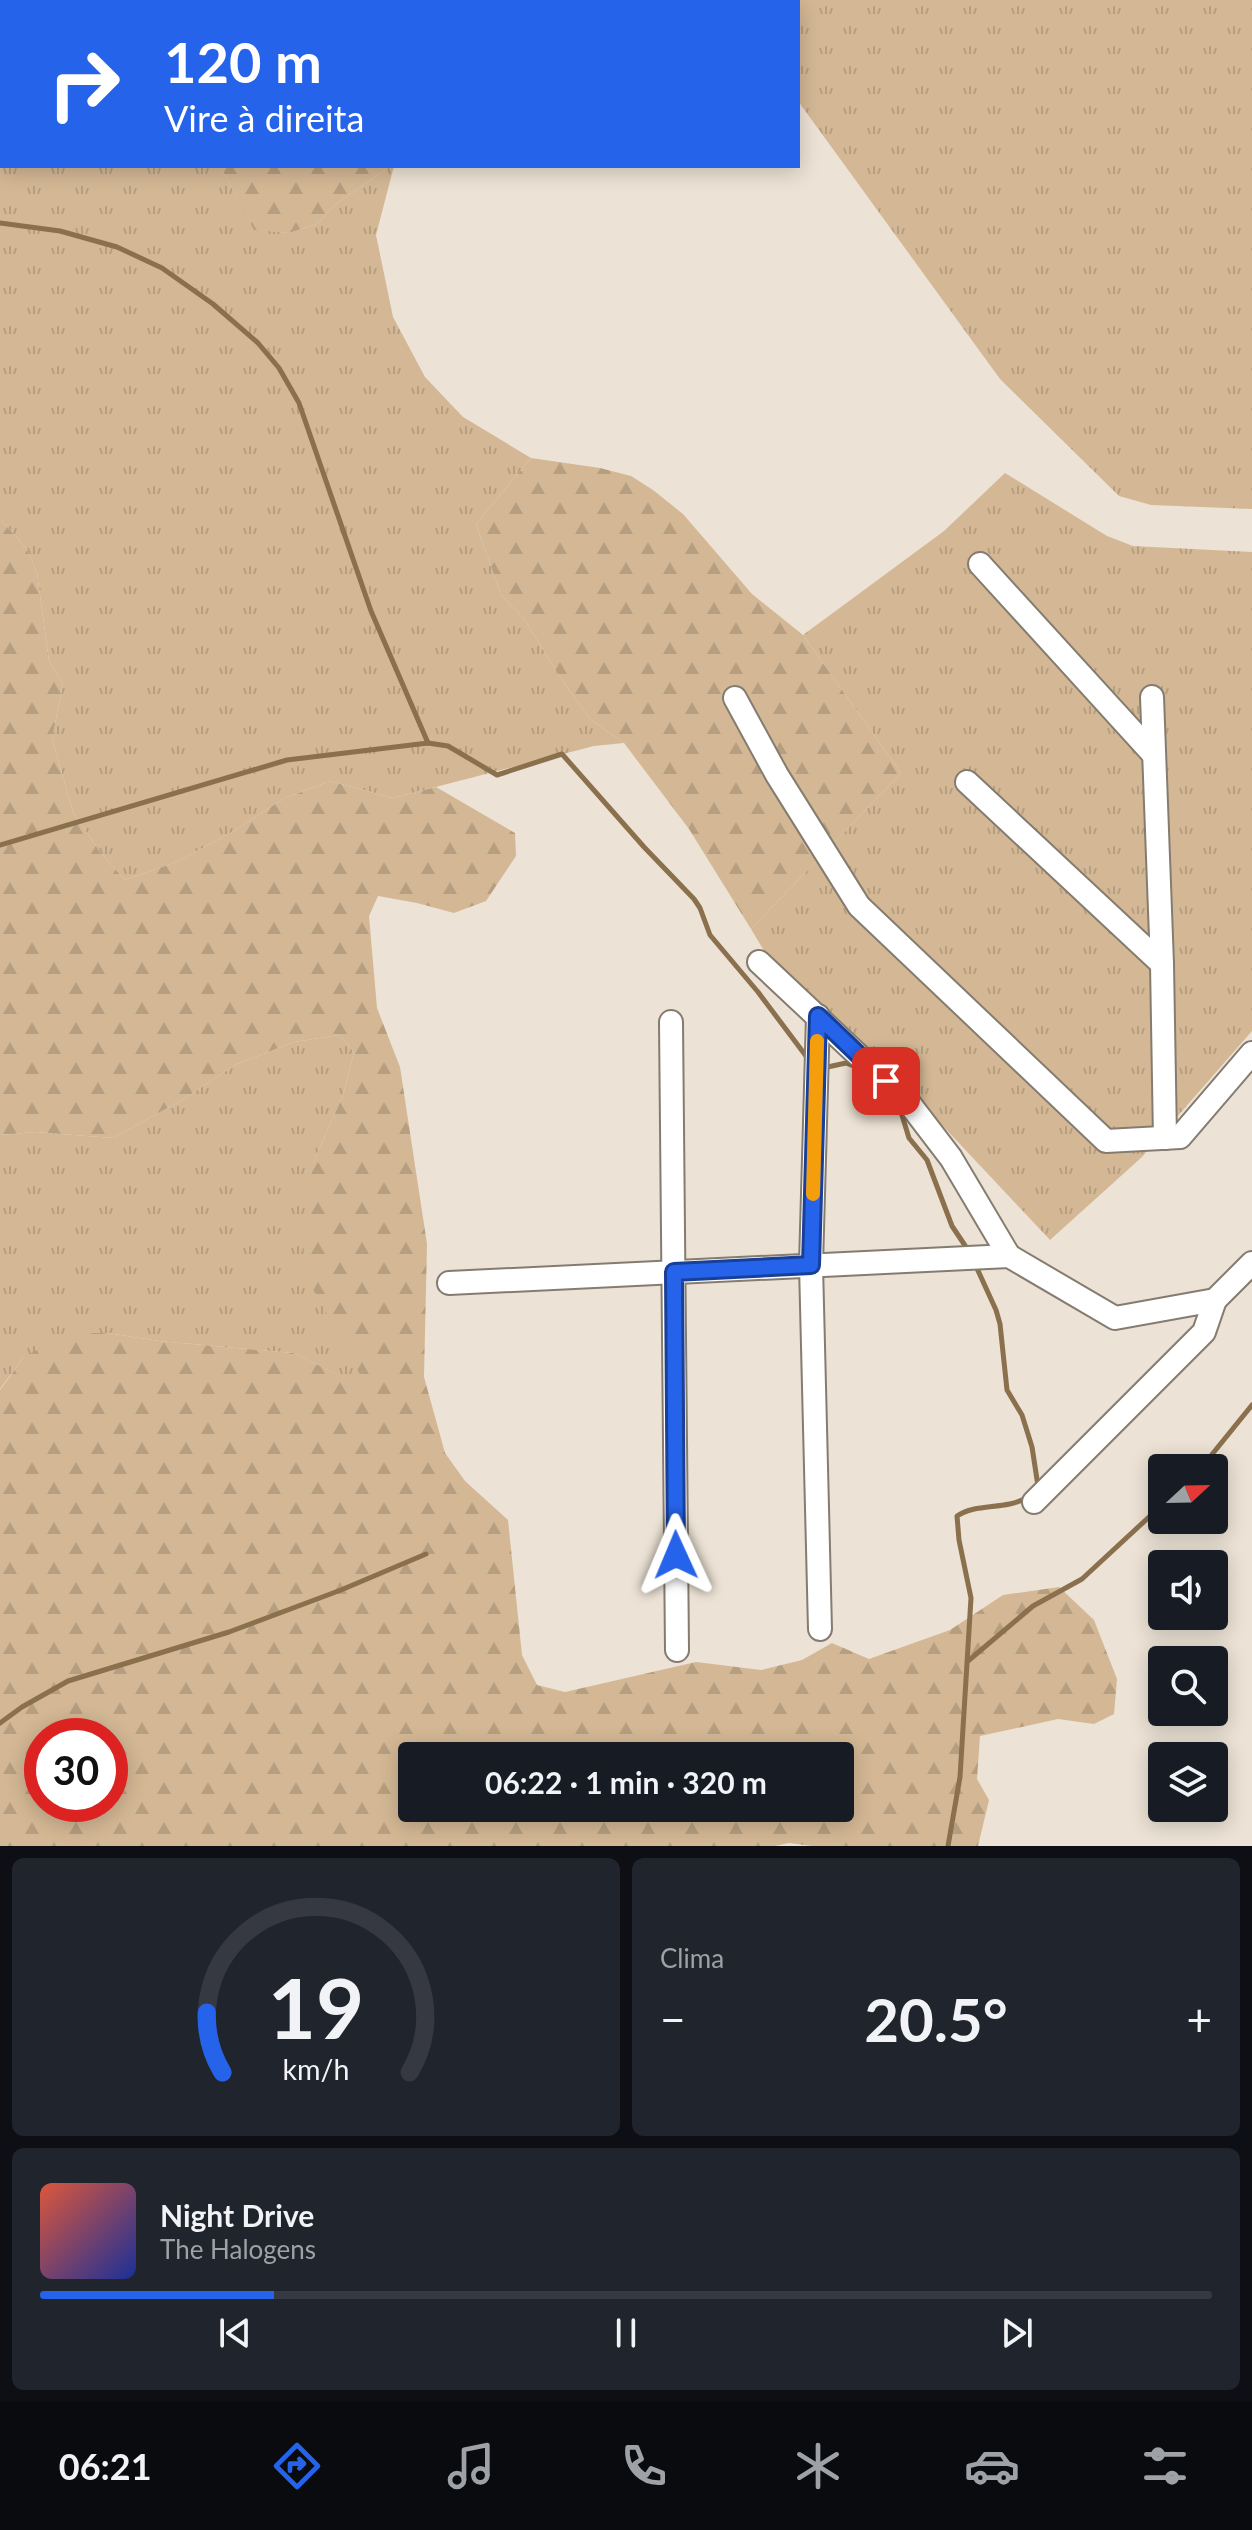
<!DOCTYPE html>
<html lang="pt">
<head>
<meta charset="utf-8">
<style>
	:root { --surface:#171b24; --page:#20242c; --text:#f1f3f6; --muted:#9ea1a6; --line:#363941; --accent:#2563eb }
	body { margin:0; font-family:Lato,sans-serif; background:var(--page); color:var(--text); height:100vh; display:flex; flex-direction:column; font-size:30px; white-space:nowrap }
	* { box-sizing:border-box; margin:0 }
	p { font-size:26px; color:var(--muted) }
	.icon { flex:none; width:44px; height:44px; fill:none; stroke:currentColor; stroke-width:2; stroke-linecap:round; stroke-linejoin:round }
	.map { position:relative; height:1846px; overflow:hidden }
	.details { display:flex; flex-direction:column; gap:12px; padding:12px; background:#0d0f14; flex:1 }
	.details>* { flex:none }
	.guide { position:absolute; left:0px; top:0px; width:800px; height:168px; box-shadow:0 4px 20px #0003; background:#2563eb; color:#fff; overflow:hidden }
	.needle { width:52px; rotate:68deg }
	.buttons { position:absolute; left:1148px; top:1454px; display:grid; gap:16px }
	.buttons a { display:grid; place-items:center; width:80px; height:80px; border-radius:8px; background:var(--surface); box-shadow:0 4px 20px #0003; font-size:40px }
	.speed { position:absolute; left:24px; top:1718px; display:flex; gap:16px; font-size:40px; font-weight:700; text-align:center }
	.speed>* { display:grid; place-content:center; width:104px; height:104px; border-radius:50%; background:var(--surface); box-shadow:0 4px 20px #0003; line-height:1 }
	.speed .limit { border:12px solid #d22; background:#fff; color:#111 }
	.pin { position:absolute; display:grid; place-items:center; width:68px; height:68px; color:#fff; margin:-34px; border-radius:16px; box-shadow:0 4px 12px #0006 }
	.me { position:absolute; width:88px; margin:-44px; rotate:359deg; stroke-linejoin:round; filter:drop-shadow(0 0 6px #0008) }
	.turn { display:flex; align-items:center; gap:28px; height:168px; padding:0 32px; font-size:36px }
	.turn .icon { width:104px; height:104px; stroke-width:2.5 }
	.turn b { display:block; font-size:56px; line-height:68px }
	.big { font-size:60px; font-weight:700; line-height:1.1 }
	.details .tile { flex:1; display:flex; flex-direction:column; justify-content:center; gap:12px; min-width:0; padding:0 28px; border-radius:12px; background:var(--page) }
	.details .dial { align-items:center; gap:0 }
	.dial svg { height:208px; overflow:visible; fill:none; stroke:var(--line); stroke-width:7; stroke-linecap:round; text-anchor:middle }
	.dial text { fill:var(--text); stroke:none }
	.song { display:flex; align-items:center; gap:24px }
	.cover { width:96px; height:96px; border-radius:12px; background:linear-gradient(135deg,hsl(10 70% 55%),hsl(230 70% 35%)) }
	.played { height:8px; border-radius:4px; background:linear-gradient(90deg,var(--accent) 20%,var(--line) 20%) }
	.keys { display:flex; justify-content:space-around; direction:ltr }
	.heat { display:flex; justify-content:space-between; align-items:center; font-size:44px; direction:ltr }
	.details .tiles { flex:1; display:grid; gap:12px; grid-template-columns:1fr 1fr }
	.tile:last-child { grid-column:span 2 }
	.trip { position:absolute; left:398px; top:1742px; width:456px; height:80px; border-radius:8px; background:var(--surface); box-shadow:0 4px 20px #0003; font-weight:700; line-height:80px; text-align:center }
	.tab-bar { display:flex; height:128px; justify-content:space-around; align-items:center; background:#090b0e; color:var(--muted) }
	.tab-bar .icon { width:56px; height:56px }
	.tab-bar .current { color:var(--accent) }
	.tab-bar b { font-size:36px; color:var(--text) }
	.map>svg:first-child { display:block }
</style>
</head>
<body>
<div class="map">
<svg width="1252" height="1846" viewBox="0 0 1252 1846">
	<defs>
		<pattern id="grass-tufts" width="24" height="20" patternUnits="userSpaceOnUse" patternTransform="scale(2)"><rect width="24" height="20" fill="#d4b895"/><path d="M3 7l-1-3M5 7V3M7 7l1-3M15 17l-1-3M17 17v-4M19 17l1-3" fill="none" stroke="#b69e80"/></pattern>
		<pattern id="forest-firs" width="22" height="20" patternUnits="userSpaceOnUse" patternTransform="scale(2)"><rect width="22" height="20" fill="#d4b895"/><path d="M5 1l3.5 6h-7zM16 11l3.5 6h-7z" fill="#b69e80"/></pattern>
	</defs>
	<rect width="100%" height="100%" fill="#ece2d5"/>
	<!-- grass -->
	<g fill="url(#grass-tufts)">
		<polygon points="0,0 402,0 395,2 2,2 2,166 220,166 254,229 289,233 317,224 336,204 391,166 394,166 376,235 393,317 425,377 463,417 531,458 476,524 501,595 525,620 558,674 590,719 624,743 594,746 393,798 330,781 283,799 234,831 179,861 125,880 100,852 73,812 52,739 63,684 49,661 37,573 27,549 0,519"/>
		<polygon points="718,0 1252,0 1252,509 1151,505 1119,496 1000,379 798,101 798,2 719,2"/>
		<polygon points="1005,473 1107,536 1133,546 1252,552 1252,1031 1142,1157 1050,1240 942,1125 766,954 751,929 901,773 803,635 944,531"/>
		<polygon points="339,1035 354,1052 343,1095 313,1163 369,1390 293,1353 159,1341 108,1333 23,1358 0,1389 0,1135 35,1132 113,1138 182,1100 235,1065 294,1042"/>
	</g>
	<!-- forest -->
	<g fill="url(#forest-firs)" fill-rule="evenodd">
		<polygon points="220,166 391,166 336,204 317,224 289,233 254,230"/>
		<polygon points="531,458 600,468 631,476 653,490 683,514 752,594 803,635 901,773 751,929 689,829 624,743 590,719 558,674 525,620 501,595 476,524"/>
		<path d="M 0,519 L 27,549 L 37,573 L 49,661 L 63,684 L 52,739 L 73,812 L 100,852 L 125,880 L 179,861 L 234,831 L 283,799 L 330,781 L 393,798 L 436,787 L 515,833 L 516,856 L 486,901 L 454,913 L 417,903 L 378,896 L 369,916 L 377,1008 L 400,1067 L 427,1244 L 424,1377 L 445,1453 L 465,1481 L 508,1520 L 522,1655 L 537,1685 L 565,1692 L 696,1662 L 761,1670 L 802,1660 L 832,1643 L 869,1659 L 950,1630 L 1003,1595 L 1059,1587 L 1094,1620 L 1117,1679 L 1114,1714 L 1094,1724 L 1058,1719 L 980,1736 L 977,1779 L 989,1800 L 978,1846 L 812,1846 L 789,1843 L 775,1846 L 0,1846 L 0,1390 L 23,1358 L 66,1333 L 108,1333 L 159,1341 L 293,1353 L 368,1389 L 303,1271 L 305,1220 L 313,1163 L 343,1095 L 354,1052 L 339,1035 L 294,1042 L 235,1065 L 182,1100 L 113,1138 L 35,1132 L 0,1135 ZM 42,1736 L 110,1736 L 110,1804 L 42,1804 ZM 412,1756 L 840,1756 L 840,1808 L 412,1808 Z"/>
	</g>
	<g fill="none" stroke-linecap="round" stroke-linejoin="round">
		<!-- stream -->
		<g stroke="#8a704c" stroke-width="5">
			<polyline points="0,223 60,231 117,247 162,268 213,304 258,343 279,368 299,403 371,611 428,743"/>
			<polyline points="0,845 287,760 428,743 448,746 497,775 562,754 644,847 694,899 700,908 710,935 758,992 809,1060"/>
			<polyline points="823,1068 846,1063 859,1068"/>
			<polyline points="883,1093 901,1112 909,1138 927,1160 952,1226 968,1250"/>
			<polyline points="975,1264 996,1310 1000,1324 1007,1390 1022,1415 1032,1447 1038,1486"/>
			<polyline points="1201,1468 1252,1405"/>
			<polyline points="968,1661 1033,1606 1082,1579 1162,1505"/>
			<polyline points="0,1723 22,1707 68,1681 229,1632 341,1590 426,1554"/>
			<path d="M 948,1846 L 960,1777 L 971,1598 L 959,1540 L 957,1516 C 976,1503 1005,1510 1026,1498"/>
		</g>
		<defs>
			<g id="minor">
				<polyline points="980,564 1154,755"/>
				<polyline points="1152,697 1162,964 1165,1138"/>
				<polyline points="735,698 777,775 859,906 1106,1141 1180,1137 1252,1053"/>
				<polyline points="967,782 1162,964"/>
				<polyline points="759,962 909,1103 951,1158 1009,1256"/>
				<polyline points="818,1016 811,1265 820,1629"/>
				<polyline points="671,1022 677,1650"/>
				<polyline points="449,1283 1009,1256 1115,1318 1215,1300 1252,1263"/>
				<polyline points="1034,1502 1204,1332 1215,1300"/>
			</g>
		</defs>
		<!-- minor casing -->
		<use href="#minor" stroke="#857c70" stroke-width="26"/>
		<!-- minor -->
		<use href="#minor" stroke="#fff" stroke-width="22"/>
	</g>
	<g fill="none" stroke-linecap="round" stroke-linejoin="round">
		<defs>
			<polyline id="route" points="676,1555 674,1272 811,1265 818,1016 886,1081"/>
		</defs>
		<!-- route casing -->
		<use href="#route" stroke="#184099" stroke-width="20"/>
		<!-- route -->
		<use href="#route" stroke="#2563eb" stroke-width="14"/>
		<!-- slow -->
		<polyline stroke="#f59e0b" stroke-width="14" points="813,1194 817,1041"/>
	</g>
</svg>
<div class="buttons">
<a><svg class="needle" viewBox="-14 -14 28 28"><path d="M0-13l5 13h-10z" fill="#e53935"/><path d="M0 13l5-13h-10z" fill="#9ea1a6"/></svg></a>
<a><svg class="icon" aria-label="sound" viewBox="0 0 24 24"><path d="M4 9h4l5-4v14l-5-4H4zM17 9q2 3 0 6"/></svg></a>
<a><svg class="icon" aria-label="search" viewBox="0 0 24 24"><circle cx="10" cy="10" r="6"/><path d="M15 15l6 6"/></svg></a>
<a><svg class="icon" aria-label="layers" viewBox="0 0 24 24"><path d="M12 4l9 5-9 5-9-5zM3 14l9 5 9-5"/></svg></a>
</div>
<div class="speed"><div class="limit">30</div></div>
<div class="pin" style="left:886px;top:1081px;background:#d93025"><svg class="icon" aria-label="arrive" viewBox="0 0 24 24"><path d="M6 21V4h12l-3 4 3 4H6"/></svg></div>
<svg class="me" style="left:676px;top:1555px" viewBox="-20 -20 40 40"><path d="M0-17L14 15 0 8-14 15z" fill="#2563eb" stroke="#fff" stroke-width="4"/></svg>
<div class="trip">06:22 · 1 min · 320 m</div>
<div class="guide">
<div class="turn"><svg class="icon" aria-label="right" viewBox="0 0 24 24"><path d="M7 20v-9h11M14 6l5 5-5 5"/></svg><div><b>120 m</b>Vire à direita</div></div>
</div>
</div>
<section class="details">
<div class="tiles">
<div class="tile dial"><svg viewBox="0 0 100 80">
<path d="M14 69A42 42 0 1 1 86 69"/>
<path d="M14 69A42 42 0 0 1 8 46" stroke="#2563eb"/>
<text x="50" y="56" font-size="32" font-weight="700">19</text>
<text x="50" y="72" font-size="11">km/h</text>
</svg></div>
<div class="tile"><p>Clima</p>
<div class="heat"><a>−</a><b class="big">20.5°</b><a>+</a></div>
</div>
<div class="tile">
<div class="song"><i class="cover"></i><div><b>Night Drive</b><p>The Halogens</p></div></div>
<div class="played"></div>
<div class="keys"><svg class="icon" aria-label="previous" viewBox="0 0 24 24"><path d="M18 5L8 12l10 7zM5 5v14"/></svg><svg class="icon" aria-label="pause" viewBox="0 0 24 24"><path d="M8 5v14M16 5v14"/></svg><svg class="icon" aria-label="next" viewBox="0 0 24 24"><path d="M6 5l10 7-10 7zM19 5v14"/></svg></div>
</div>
</div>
</section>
<nav class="tab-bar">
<b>06:21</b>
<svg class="icon current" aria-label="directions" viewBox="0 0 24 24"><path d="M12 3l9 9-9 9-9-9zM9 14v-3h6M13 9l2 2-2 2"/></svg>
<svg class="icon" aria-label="music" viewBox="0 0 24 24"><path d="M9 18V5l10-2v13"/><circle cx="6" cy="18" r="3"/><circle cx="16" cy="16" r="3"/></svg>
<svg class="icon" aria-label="phone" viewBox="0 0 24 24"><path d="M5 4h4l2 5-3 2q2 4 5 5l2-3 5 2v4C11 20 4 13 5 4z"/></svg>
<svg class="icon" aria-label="climate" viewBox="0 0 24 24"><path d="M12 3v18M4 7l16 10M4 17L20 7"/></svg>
<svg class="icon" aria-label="car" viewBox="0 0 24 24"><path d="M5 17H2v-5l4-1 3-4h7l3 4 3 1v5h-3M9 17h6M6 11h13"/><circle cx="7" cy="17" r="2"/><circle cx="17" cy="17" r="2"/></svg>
<svg class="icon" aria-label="filters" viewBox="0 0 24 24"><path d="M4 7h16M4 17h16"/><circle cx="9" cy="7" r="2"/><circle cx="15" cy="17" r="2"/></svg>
</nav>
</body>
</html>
